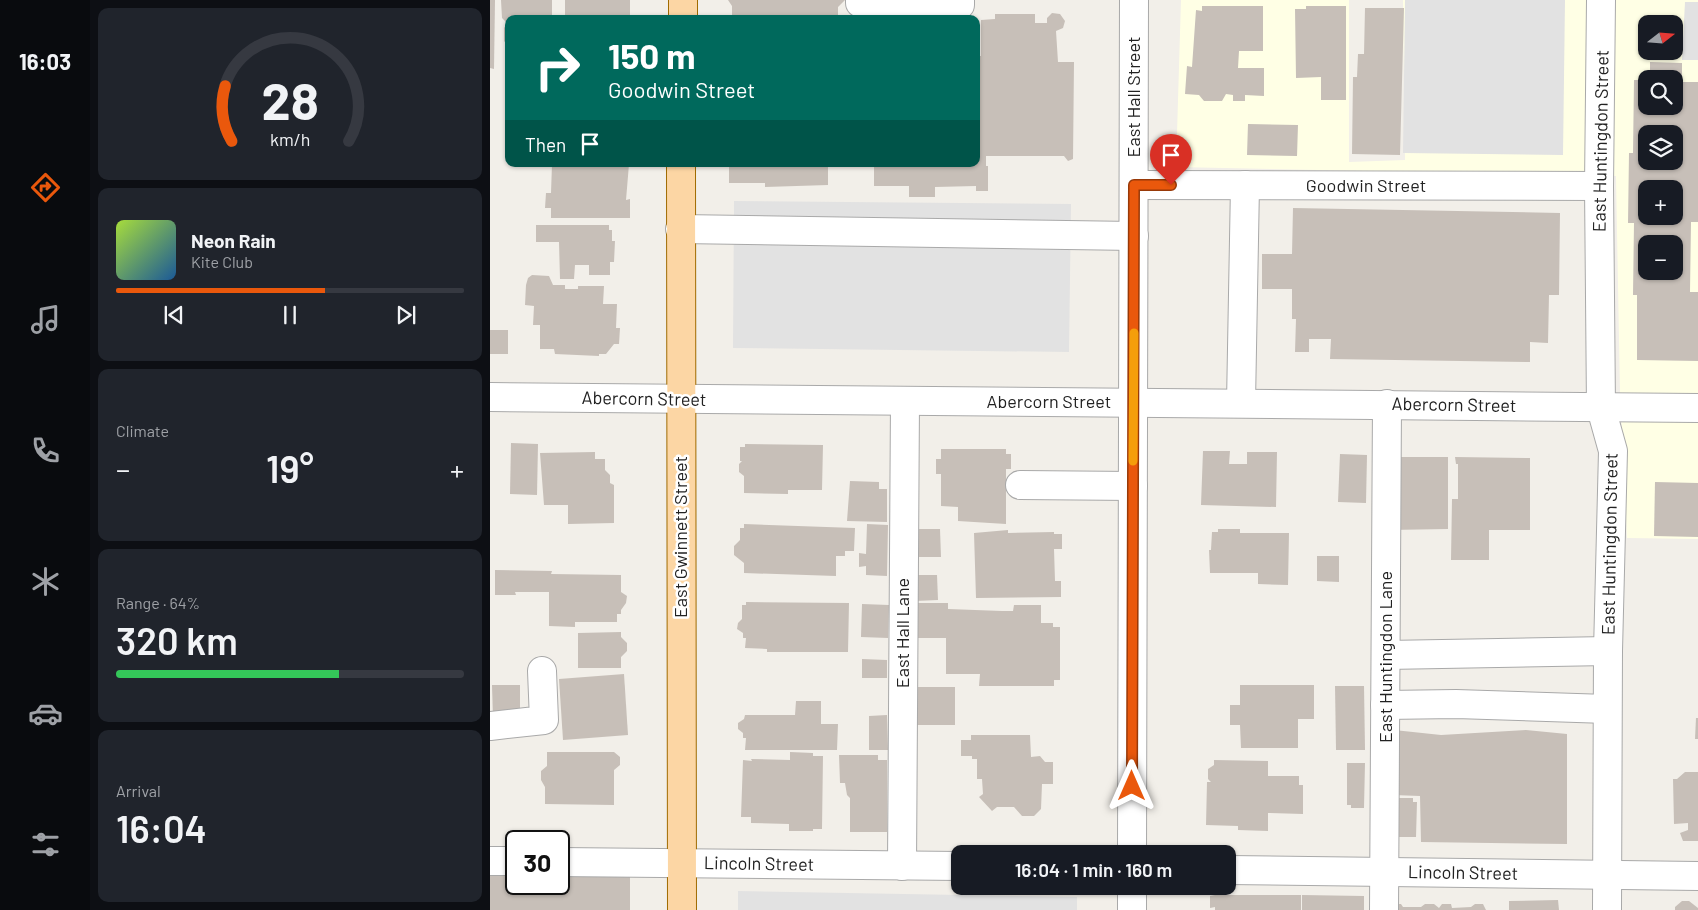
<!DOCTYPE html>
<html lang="en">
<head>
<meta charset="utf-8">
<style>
	:root { --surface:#171b24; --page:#20242c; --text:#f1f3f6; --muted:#9ea1a6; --line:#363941; --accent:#ea580c }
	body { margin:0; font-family:Barlow,sans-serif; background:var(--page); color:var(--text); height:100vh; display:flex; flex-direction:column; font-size:19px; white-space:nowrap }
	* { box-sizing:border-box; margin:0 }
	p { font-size:16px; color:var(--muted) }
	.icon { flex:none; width:28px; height:28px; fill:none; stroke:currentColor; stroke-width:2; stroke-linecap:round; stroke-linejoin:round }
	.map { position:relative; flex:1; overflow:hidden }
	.sheet { display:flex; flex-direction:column; gap:8px; padding:8px; background:#0d0f14; width:400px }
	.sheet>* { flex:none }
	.top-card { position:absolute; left:15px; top:15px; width:475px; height:152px; border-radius:10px; box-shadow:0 1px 4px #0004; background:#00695c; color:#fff; overflow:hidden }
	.needle { width:32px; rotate:73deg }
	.fabs { position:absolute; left:1148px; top:15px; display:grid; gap:10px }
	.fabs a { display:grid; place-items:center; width:45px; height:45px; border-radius:10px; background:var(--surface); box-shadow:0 1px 4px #0004; font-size:25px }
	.speed { position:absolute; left:15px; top:830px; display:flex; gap:10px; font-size:25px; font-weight:700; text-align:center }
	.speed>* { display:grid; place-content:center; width:65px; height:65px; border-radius:50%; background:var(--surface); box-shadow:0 1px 4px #0004; line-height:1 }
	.speed .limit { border:2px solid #111; border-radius:8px; background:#fff; color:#111 }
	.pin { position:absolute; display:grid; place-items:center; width:42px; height:42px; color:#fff; margin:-51px -21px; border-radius:50% 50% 50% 0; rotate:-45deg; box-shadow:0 0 5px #0007 }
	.pin .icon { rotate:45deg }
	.me { position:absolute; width:55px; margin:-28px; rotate:0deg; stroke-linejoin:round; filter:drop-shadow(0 0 4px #0008) }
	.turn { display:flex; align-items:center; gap:18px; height:105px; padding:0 20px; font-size:22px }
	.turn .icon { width:65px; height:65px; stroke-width:2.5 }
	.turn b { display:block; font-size:35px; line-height:42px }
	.then { display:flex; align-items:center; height:48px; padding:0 20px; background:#0003; gap:10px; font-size:19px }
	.big { font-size:38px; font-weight:600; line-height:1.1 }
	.sheet .tile { flex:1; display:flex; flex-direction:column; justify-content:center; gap:8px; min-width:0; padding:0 18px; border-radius:10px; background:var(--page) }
	.sheet .dial { align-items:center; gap:0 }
	.dial svg { height:130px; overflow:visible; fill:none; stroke:var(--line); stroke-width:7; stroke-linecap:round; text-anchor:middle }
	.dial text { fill:var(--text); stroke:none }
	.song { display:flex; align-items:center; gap:15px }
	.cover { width:60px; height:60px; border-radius:8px; background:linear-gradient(135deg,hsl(80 70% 55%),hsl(210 70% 35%)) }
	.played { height:5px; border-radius:2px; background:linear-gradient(90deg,var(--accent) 60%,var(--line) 60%) }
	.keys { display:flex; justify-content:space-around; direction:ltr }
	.heat { display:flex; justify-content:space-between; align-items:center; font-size:28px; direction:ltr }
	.charge { height:8px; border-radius:4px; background:linear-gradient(90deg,#34c759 64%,var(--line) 0) }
	.trip { position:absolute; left:461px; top:845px; width:285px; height:50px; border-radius:10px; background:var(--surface); box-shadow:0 1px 4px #0004; font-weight:600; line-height:50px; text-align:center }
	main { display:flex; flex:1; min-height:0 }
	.tab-bar { display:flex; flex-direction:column; width:90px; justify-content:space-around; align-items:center; background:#090b0e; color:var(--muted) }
	.tab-bar .icon { width:35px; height:35px }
	.tab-bar .current { color:var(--accent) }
	.tab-bar b { font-size:22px; color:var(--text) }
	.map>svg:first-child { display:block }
</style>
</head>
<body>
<main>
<nav class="tab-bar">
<b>16:03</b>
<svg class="icon current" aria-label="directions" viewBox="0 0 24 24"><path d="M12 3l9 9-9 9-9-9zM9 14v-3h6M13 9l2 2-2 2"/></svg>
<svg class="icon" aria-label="music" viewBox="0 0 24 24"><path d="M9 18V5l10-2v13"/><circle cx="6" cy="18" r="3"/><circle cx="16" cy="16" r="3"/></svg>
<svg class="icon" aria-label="phone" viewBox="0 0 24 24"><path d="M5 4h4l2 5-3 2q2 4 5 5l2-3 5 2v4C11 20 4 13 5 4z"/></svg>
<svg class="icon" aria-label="climate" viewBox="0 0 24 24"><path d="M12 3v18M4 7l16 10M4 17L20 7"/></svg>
<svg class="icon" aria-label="car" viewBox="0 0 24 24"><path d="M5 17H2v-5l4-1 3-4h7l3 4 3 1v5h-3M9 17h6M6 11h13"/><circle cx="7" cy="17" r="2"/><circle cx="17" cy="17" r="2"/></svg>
<svg class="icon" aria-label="filters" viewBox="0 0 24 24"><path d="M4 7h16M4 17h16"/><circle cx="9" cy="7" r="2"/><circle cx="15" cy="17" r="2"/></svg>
</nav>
<section class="sheet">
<div class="tile dial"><svg viewBox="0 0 100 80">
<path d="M14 69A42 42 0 1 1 86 69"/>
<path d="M14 69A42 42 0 0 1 10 35" stroke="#ea580c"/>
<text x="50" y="56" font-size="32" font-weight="700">28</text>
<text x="50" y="72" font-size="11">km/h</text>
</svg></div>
<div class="tile">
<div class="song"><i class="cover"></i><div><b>Neon Rain</b><p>Kite Club</p></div></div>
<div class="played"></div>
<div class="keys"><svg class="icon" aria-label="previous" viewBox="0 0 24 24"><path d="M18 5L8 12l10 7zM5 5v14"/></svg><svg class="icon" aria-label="pause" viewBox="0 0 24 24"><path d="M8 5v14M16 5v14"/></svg><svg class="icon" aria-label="next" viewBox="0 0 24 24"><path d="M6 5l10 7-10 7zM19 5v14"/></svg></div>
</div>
<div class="tile"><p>Climate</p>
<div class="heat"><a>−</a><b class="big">19°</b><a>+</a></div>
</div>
<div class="tile"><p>Range · 64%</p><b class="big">320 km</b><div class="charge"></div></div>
<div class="tile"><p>Arrival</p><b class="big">16:04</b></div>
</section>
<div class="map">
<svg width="1208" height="910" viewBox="0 0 1208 910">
	<rect width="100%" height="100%" fill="#f2efe9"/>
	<!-- education -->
	<path fill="#ffffe5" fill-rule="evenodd" d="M 691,0 L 859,0 L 859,162 L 915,160 L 913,0 L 1208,0 L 1208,539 L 1137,538 L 1130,393 L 1126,176 L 686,167 ZM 1156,24 L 1184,24 L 1184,51 L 1156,51 ZM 1156,79 L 1184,79 L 1184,106 L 1156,106 ZM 1156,134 L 1184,134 L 1184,161 L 1156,161 ZM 1156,189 L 1184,189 L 1184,216 L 1156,216 ZM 1156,244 L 1184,244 L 1184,271 L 1156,271 Z"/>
	<!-- parking -->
	<g fill="#e2e2e2">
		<polygon points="915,0 1075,0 1073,155 913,153"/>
		<polygon points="1195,2 1208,2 1208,60 1192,60"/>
		<polygon points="244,201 581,204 579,352 243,348"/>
		<polygon points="248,891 587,897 587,910 248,910"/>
	</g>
	<!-- building -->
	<g fill="#c7bfb8" fill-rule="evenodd">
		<polygon points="0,0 5,0 4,69 0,68"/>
		<polygon points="11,0 62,0 62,19 19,19 19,47 14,41 14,28 17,23 12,18"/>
		<rect x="75" y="0" width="65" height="19"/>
		<polygon points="238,0 355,0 348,7 348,19 242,19 242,6"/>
		<polygon points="712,6 773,6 773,51 749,51 748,68 774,68 774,96 755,95 755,101 743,101 743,95 736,94 732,101 714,101 709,95 695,94 697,66 702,67 706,10 712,11"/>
		<polygon points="816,6 856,6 856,100 831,100 831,77 806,78 805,9 816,9"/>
		<polygon points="875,8 914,8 910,155 862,154 863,77 867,77 868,54 874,54"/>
		<polygon points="562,13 570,14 575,21 573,28 566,31 568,62 584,62 583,159 578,161 574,156 496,156 496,166 498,166 498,191 486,191 486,186 445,187 445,197 419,197 419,186 384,186 384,164 486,164 486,56 491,56 491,20 505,19 505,14 545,14 545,23 557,23 557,18"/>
		<path d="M 1160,62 L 1192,63 L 1192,82 L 1208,82 L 1208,222 L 1201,222 L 1200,292 L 1208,292 L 1208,361 L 1147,360 L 1147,295 L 1143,295 L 1144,223 L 1138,223 L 1139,153 L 1143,153 L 1144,80 L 1156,80 L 1156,106 L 1184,106 L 1184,79 L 1160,79 ZM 1156,134 L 1184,134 L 1184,161 L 1156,161 ZM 1156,189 L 1184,189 L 1184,216 L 1156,216 ZM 1156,244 L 1184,244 L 1184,271 L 1156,271 Z"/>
		<polygon points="758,124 808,125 807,156 757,155"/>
		<polygon points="62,164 139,164 136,200 140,199 140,218 61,218 61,208 55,208 56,193 61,193"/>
		<polygon points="239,164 338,164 338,185 275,187 275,183 239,183"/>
		<polygon points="803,208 1070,213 1069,295 1059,295 1058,343 1040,342 1040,362 840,359 841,339 819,339 819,352 805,352 806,319 802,319 802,289 772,289 772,254 802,254"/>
		<polygon points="46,225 119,225 119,230 122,230 122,241 125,241 124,262 120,262 120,275 99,275 99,265 85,265 84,279 70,279 69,242 46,242"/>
		<polygon points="42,275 59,276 63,285 75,285 75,289 88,289 88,286 114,286 113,304 127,304 126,328 130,328 129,344 124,344 116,354 109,354 109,356 65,354 64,349 50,349 50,325 43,325 44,306 35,305 36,285 38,278"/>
		<rect x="0" y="330" width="18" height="24"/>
		<polygon points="21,443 48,444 47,495 20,494"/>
		<polygon points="255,444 333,445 332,490 298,490 298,494 254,493 254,476 249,472 249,464 252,461 250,461 250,447 255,447"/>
		<polygon points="451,449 516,449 516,454 521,454 521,469 516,469 516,524 468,521 468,507 451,506 451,474 446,474 446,459 451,459"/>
		<polygon points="713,451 740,451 739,464 757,464 757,452 787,452 786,507 711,505"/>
		<polygon points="105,452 105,459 115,459 115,470 120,475 120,483 124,485 124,523 78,524 78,505 54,505 50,453"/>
		<polygon points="850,454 877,455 876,503 848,502"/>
		<polygon points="899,457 958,457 958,529 899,530"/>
		<polygon points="965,457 1040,458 1040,530 999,530 999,560 961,560 962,499 968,499 968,464 966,464"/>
		<polygon points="360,481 389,482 389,489 397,489 397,522 357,521"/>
		<polygon points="1165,482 1208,483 1208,537 1164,536"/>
		<polygon points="254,524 365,528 364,551 355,551 355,556 346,556 346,576 254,573 254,563 244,555 244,546 250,540 250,528 254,528"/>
		<polygon points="377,524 398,525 397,576 376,575 376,566 369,567 369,553 376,554"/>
		<polygon points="425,529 450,529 451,557 425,557"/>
		<polygon points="728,529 750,529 750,533 799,533 798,585 768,584 768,573 720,573 719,550 721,550 722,532 728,532"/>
		<polygon points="518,530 518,533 564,532 564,534 572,534 572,549 564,549 565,581 571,581 571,597 486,598 484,533"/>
		<polygon points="827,556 849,556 849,582 827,581"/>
		<polygon points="5,570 62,571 61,574 131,575 131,592 137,596 136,603 131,610 131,614 127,614 127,622 85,622 85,627 59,626 59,592 25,592 26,595 5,595"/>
		<polygon points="424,575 447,575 448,600 425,601"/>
		<polygon points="256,602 359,603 358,652 277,652 277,649 255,648 256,638 253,638 253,633 247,629 248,623 252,619 252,605 256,605"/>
		<polygon points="422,603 458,603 458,609 512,611 523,611 524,605 551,605 551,623 563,623 563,627 570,627 570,680 564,680 564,686 489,686 490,674 456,674 456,638 422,638"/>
		<polygon points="372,604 399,605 398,638 371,637"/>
		<polygon points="131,632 131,637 137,643 137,651 131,657 131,668 88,668 88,633"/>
		<polygon points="372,659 397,660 397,678 372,678"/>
		<polygon points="134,674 138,735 73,740 69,679"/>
		<polygon points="2,685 30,685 30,720 3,719"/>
		<polygon points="750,685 824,685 824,719 808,719 808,748 751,748 750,725 740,725 740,705 750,705"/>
		<polygon points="845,686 874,686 875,750 846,750"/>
		<polygon points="425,687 465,687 465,725 424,725"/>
		<polygon points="306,701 331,701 331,724 348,724 347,750 255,750 256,738 253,738 253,733 248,729 248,723 254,719 255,715 305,715"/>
		<polygon points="397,715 398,750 379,750 379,716"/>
		<polygon points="1206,718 1208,718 1208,739 1205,739"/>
		<polygon points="904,730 951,735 1036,730 1077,734 1077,844 931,842 930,796 903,795"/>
		<polygon points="481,735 540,735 541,757 550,756 555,762 563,762 563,784 552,784 551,809 544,816 532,816 524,807 507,807 502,811 489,797 493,794 492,779 487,779 487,759 482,759 482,756 471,756 471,740 481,740"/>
		<polygon points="57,752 124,752 130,757 130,765 124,770 124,805 55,804 55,787 51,780 51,771 57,766"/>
		<polygon points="300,752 323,753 323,756 333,756 332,829 323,829 323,831 299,831 299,824 261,823 261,817 251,817 253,760 262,761 261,759 300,760"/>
		<polygon points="349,755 388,755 388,760 397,760 397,832 360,832 360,798 357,795 355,783 350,783"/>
		<polygon points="724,760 778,761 778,776 809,776 809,785 813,785 813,814 778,813 778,831 748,830 748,826 716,825 717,782 721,782 718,779 718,769 724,765"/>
		<polygon points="857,763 875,763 874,808 861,808 861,805 857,805"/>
		<polygon points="1195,772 1208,772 1208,841 1193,841 1190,833 1198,830 1198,823 1184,824 1183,779 1187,779"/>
		<polygon points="903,798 923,798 923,802 927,802 926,837 900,837"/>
		<polygon points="0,875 26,875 26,884 69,884 69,875 140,876 140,910 0,910"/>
		<polygon points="811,895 811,910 725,910 725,907 720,908 720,896 725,895"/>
		<polygon points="812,895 874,896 874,910 812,910"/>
		<polygon points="1068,900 1069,910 1019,910 1019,901"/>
		<polygon points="1192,901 1199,901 1208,908 1208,910 1185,910 1185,907"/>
		<polygon points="901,904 911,904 913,907 931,907 935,904 944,904 949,908 952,904 961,904 962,908 981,907 985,904 993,904 996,910 896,910"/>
	</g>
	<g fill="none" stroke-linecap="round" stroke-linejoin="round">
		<defs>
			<g id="minor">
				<polyline points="370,0 370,3 470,5 470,0"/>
				<polyline points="1111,0 1109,186 1111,408 1123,451 1118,651 1117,910"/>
				<polyline points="644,185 1109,186"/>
				<polyline points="190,229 644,236"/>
				<polyline points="0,397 1208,408"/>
				<polyline points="751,403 755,185"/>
				<polyline points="530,485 643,486"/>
				<polyline points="896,655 1118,651"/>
				<polyline points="895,705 966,704 1117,709"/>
				<polyline points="0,726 54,720 52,671"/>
				<polyline points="642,854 644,0"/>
				<polyline points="0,861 26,861"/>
				<polyline points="69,862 470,866"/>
				<polyline points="412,866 415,401"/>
				<polyline points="738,870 1208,876"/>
				<polyline points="642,910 642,886"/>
				<polyline points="894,910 897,404"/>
			</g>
			<g id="major">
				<polyline points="193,19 193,0"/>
				<polyline points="191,164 192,910"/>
			</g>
		</defs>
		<!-- minor casing -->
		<use href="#minor" stroke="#a9a9a9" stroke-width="30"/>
		<!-- major casing -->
		<use href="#major" stroke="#a06b00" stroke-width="30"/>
		<!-- minor -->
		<use href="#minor" stroke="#fff" stroke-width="28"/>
		<!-- major -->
		<use href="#major" stroke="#fcd6a4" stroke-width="28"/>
	</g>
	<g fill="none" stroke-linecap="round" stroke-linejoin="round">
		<defs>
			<polyline id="route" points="642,786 644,185 681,185"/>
		</defs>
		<!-- route casing -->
		<use href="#route" stroke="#983908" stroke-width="12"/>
		<!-- route -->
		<use href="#route" stroke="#ea580c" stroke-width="9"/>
		<!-- slow -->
		<polyline stroke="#f59e0b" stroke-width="9" points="643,461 644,333"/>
	</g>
	<g text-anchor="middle" stroke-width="5" stroke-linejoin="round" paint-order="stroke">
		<!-- street labels -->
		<g font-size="18" fill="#222" stroke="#fff">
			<text transform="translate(644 97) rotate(-90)" y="6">East Hall Street</text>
			<text transform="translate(1111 141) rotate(-89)" y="6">East Huntingdon Street</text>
			<text x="876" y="192">Goodwin Street</text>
			<text transform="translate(154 399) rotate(1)" y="6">Abercorn Street</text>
			<text x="559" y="408">Abercorn Street</text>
			<text transform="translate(964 405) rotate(1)" y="6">Abercorn Street</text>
			<text transform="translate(191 537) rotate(-90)" y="6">East Gwinnett Street</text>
			<text transform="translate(1120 544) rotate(-89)" y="6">East Huntingdon Street</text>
			<text transform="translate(413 633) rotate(-90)" y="6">East Hall Lane</text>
			<text transform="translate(896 657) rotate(-90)" y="6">East Huntingdon Lane</text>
			<text transform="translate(269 864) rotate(1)" y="6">Lincoln Street</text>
			<text transform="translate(973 873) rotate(1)" y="6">Lincoln Street</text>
		</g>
	</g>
</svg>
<div class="fabs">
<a><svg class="needle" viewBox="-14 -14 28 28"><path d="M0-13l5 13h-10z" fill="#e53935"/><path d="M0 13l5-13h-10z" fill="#9ea1a6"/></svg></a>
<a><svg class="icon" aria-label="search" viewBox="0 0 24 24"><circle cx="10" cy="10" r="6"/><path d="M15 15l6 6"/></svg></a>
<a><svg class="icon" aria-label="layers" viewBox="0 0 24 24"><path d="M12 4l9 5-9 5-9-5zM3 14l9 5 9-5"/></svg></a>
<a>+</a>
<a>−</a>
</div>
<div class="speed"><div class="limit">30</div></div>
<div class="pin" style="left:681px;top:185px;background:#d93025"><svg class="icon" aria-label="arrive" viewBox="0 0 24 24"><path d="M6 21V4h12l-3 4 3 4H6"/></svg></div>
<svg class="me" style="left:642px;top:786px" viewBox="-20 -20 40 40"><path d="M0-17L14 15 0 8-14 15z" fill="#ea580c" stroke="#fff" stroke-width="4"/></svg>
<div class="trip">16:04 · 1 min · 160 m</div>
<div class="top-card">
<div class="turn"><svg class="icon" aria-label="right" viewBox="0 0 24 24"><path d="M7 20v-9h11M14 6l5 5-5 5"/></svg><div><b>150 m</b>Goodwin Street</div></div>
<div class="then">Then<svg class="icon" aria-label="arrive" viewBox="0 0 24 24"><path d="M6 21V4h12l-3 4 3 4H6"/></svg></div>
</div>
</div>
</main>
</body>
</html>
